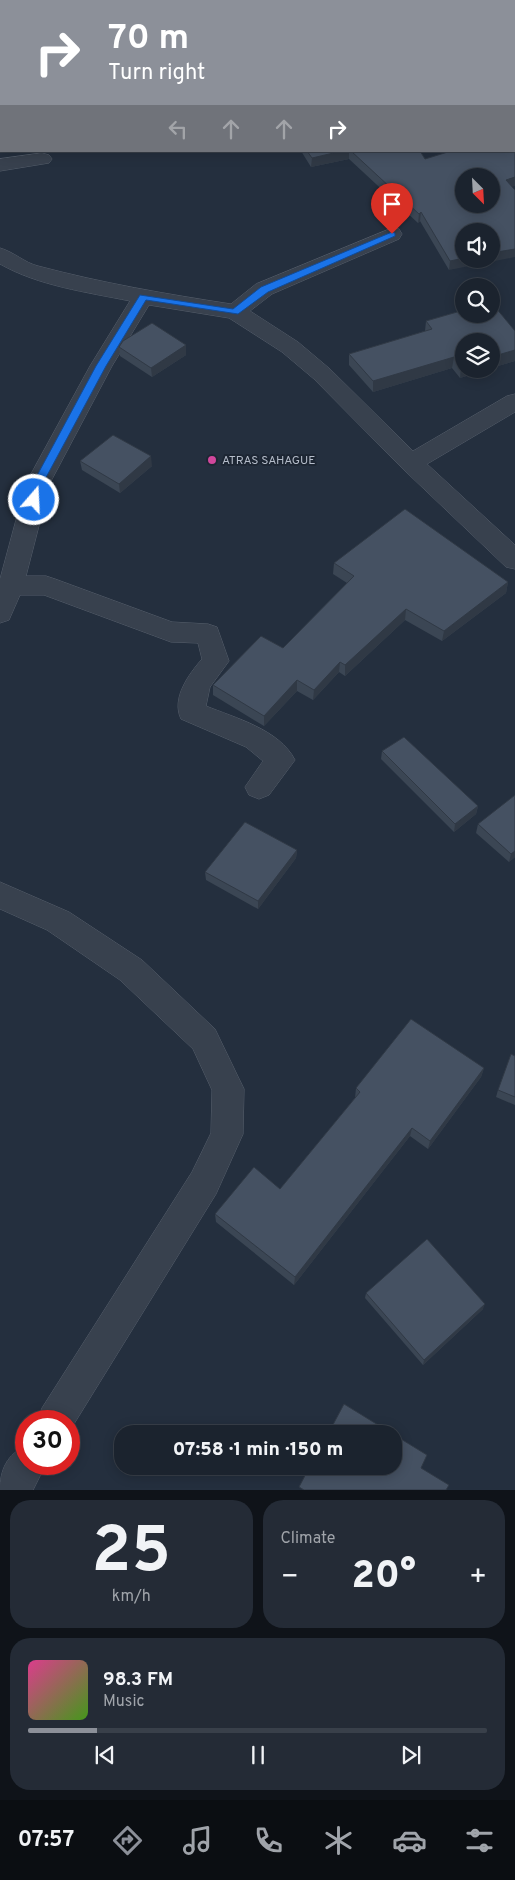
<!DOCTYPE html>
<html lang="en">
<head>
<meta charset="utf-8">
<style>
	:root { --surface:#1b232e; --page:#242b36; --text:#f1f3f6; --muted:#a0a4aa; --line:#39404a; --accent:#8c9099 }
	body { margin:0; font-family:Overpass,sans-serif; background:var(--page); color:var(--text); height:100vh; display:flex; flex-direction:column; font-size:19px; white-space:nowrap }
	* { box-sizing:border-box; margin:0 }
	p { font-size:16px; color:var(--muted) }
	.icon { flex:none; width:28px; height:28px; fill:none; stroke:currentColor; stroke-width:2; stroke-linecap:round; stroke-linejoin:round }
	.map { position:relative; height:1490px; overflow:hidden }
	.sheet { display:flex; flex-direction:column; gap:10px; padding:10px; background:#0f1319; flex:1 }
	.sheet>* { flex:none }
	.hud { position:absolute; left:0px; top:0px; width:515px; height:152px; box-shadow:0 2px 12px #0003,0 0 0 1px var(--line); background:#8c9099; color:#fff; overflow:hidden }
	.needle { width:32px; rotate:156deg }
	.tools { position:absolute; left:455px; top:168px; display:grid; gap:10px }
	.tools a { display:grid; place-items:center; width:45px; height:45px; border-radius:50%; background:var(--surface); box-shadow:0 2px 12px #0003,0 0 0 1px var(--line); font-size:25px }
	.speed { position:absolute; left:15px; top:1410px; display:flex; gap:10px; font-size:25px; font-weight:700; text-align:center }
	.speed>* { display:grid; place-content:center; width:65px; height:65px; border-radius:50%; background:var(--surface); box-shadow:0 2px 12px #0003,0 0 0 1px var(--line); line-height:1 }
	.speed .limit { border:8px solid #d22; background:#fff; color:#111 }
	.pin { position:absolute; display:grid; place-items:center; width:42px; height:42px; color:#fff; margin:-51px -21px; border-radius:50% 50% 50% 0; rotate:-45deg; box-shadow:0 0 5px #0007 }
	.pin .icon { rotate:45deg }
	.me { position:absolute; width:55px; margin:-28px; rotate:19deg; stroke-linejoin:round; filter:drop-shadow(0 0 4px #0008) }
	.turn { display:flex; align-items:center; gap:18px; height:105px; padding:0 25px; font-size:22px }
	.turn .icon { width:65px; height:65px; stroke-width:2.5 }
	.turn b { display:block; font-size:35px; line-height:42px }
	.lanes { display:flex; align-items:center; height:48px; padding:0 25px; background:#0003; justify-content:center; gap:25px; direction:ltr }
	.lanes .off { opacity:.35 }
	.big { font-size:38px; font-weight:800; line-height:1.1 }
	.sheet .tile { flex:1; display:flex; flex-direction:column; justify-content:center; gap:8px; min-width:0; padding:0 18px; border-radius:20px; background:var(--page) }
	.sheet .dial { align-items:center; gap:0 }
	.dial b { font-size:65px; line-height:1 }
	.song { display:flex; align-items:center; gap:15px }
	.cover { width:60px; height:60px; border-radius:8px; background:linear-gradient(135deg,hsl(330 70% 55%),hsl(100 70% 35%)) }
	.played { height:5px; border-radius:2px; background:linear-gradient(90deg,var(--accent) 15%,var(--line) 15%) }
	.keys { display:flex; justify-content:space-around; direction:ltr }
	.heat { display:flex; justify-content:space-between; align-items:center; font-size:28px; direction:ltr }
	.sheet .tiles { flex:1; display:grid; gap:10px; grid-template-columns:1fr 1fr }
	.tile:last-child { grid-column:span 2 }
	.trip { position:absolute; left:114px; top:1425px; width:288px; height:50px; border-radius:20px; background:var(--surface); box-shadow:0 2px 12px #0003,0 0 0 1px var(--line); font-weight:800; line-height:50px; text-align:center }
	.menu { display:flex; height:80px; justify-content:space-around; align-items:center; background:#0b0e12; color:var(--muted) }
	.menu .icon { width:35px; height:35px }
	.menu .active { color:var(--accent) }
	.menu b { font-size:22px; color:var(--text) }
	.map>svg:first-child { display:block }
</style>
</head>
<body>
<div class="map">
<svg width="515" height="1490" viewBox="0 0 515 1490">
	<rect width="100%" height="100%" fill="#242f3e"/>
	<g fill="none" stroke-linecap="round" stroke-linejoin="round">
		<defs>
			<g id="minor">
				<polygon points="0,0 8,0 9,1 1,1 0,8"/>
				<rect x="514" y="47" width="1" height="12"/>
				<polygon points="42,153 49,155 52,159 49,163 0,171 0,159"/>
				<path d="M 392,228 L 399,229 L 402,234 L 399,239 L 272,294 L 250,311 L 298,342 L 330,369 L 413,451 L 507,396 L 515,394 L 515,412 L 427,464 L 515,545 L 515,569 L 506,567 L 403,469 L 314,379 L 282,352 L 229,318 L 149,305 L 112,366 L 50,483 L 26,576 L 46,576 L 55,579 L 172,622 L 208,624 L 217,627 L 229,661 L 210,687 L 206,706 C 235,718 279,729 295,760 L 269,795 L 259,799 L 249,795 L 245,787 L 263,761 L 246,747 L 181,719 C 171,698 189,674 202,659 L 198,643 L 171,642 L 44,595 L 20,595 L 9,620 L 0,623 L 0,579 L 26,483 L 90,366 L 130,301 C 86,292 39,286 0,264 L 0,248 C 14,252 25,263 38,266 C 102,283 166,294 231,304 L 256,284 Z"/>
				<polygon points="0,882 69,912 142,960 215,1029 244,1089 243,1134 216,1194 69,1432 69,1421 37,1421 42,1408 192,1172 211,1133 212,1090 193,1049 120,980 47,930 0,909"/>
				<path d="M 26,1446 L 26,1464 L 46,1464 L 33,1490 L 0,1490 C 0,1470 7,1454 26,1446 Z"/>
			</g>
		</defs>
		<!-- minor casing -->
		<use href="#minor" stroke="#565f6c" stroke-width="1"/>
		<!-- minor -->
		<use href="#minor" fill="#38414e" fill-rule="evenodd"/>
	</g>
	<!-- wall -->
	<g fill="#3b4654">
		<rect x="0" y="17" width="1" height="54"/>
		<polygon points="301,151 420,151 425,159 512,187 449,270 420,221 418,223 349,159 311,167"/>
		<polygon points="491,302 515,331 515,361 491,368 491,341 464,341 464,369 489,369 460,378 452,368 373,392 349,365 349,354 425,331 426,321 464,310 464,314 491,314"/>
		<polygon points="119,347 186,355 152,377 120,356"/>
		<polygon points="80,461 152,466 120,493 82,470"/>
		<polygon points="334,563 508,582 506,593 442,641 405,620 345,676 339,672 313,700 297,691 264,726 213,695 213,685 283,648 347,583 333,574"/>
		<polygon points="382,751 478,806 476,814 454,832 381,759"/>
		<polygon points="478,824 515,857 509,862 476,833"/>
		<polygon points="297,850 296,858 258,909 206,880 205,872"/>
		<polygon points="515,1056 515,1105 496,1097 498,1090"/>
		<polygon points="484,1068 481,1077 428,1149 410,1136 294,1285 216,1222 215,1214 280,1189 355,1098 356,1088"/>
		<polygon points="366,1293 483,1309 423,1365 365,1298"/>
	</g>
	<!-- shaded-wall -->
	<g fill="#303945">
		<polygon points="342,151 349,151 349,159 311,167 312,158"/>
		<polygon points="515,177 515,186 505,189 506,180"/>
		<polygon points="421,212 420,221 418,223 419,214"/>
		<polygon points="515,249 515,257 449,270 450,261 464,258 491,259 491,253"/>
		<polygon points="186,345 186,355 152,377 151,368"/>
		<polygon points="515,350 515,361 491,368 491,357"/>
		<polygon points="454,357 452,368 373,392 373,381"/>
		<polygon points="464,366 464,369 489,369 460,378 461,367"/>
		<polygon points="151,456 152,466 120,493 119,484"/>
		<polygon points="508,582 506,593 442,641 444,631"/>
		<polygon points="406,609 405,620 345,676 345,665"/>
		<polygon points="340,662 339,672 313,700 314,690"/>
		<polygon points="297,680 297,691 264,726 264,716"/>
		<polygon points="478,806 476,814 454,832 455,824"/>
		<polygon points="297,850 296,858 258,909 258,901"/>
		<polygon points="515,851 515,857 509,862 511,854"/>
		<polygon points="484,1068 481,1077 428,1149 430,1141"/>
		<polygon points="412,1128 410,1136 294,1285 295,1277"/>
		<polygon points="485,1304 483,1309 423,1365 424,1360"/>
	</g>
	<!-- building -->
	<g fill="#455162" stroke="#303945" fill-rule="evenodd">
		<rect x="0" y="17" width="1" height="45"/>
		<path d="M 514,82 L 515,82 L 515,177 L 506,180 L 515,190 L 515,249 L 491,253 L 491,231 L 464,231 L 464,258 L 450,261 L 421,212 L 419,214 L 351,151 L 420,151 L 425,159 L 451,151 L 514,151 ZM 464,176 L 491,176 L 491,204 L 464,204 Z"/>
		<polygon points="307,151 342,151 312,158"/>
		<polygon points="491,302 515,331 515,350 491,357 491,341 464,341 464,366 461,367 454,357 373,381 349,354 432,329 426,321 464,310 464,314 491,314"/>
		<polygon points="152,323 186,345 151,368 119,347 123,341"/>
		<polygon points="113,435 151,456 119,484 80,461"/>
		<polygon points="405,509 508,582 444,631 406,609 345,665 340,662 314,690 297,680 264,716 213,685 261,636 283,648 354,576 334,563"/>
		<polygon points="404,737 478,806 455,824 382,751"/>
		<polygon points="515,795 515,851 511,854 478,824"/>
		<polygon points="245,822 297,850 258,901 205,872"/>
		<polygon points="411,1019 484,1068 430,1141 412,1128 295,1277 215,1214 254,1167 280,1189 360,1092 356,1088"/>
		<polygon points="511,1054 515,1056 515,1097 498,1090"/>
		<polygon points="427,1239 485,1304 424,1360 366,1293"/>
		<polygon points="344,1404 427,1455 421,1468 449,1485 446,1490 304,1490 299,1487 310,1466 392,1466 392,1434 328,1434"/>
	</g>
	<!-- route -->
	<polygon fill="#1a73e8" stroke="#114b97" points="392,232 395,233 395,236 268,292 238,314 146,300 106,366 43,483 37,503 30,503 29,500 33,483 96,366 140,295 233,309 261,287"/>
	<!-- markers -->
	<circle fill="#d1479c" stroke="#1d2633" stroke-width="2" cx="212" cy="460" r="5"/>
	<g text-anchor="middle" stroke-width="4" stroke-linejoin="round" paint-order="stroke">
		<!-- poi labels -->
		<g font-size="12" fill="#b4bcc9" stroke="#1d2633" text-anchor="start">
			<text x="222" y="464">ATRAS SAHAGUE</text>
		</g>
	</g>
</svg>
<div class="tools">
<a><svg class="needle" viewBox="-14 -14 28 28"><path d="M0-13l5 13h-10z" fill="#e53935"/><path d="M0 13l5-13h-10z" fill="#a0a4aa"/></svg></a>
<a><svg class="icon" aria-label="sound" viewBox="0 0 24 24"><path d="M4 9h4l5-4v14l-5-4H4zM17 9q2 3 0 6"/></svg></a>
<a><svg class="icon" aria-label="search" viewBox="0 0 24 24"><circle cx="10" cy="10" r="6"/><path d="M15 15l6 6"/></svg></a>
<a><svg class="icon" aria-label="layers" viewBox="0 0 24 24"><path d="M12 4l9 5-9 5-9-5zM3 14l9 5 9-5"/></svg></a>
</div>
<div class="speed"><div class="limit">30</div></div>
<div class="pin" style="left:392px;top:234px;background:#d93025"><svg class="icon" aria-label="arrive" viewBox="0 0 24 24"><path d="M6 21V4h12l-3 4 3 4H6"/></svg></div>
<svg class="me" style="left:34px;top:500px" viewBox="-20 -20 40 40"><circle r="17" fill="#1a73e8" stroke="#fff" stroke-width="3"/><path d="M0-11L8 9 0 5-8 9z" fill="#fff"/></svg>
<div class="trip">07:58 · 1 min · 150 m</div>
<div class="hud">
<div class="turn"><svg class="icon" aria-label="right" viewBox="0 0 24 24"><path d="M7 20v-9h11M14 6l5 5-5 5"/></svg><div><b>70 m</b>Turn right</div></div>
<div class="lanes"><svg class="icon off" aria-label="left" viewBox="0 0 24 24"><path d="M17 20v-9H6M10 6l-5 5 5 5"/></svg><svg class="icon off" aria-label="ahead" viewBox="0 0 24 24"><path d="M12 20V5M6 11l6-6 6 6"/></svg><svg class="icon off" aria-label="ahead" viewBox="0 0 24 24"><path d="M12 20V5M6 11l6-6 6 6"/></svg><svg class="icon" aria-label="right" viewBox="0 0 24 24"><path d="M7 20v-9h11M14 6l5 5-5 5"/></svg></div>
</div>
</div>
<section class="sheet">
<div class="tiles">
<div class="tile dial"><b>25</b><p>km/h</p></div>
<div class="tile"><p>Climate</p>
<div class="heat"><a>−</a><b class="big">20°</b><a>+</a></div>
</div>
<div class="tile">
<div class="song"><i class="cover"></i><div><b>98.3 FM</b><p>Music</p></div></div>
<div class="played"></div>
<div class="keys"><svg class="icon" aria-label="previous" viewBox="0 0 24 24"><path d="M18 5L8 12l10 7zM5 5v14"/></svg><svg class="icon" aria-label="pause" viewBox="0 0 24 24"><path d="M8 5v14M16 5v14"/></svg><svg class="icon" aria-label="next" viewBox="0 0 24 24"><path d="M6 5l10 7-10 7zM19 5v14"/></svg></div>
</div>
</div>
</section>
<nav class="menu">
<b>07:57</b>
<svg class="icon active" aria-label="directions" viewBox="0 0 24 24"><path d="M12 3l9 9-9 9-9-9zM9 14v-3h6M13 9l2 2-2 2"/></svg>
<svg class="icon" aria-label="music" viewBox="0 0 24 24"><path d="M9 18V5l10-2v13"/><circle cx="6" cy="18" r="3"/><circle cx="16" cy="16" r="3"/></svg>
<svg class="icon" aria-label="phone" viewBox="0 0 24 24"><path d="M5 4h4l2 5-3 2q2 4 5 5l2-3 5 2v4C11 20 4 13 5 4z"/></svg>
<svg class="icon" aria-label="climate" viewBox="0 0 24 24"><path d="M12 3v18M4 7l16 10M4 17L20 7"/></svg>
<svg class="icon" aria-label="car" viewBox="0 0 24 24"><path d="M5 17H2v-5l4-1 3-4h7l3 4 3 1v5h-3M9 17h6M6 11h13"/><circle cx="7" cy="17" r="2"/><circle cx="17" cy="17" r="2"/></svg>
<svg class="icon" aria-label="filters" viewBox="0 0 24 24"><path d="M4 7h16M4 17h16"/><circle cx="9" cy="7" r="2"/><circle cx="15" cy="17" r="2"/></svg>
</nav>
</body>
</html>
